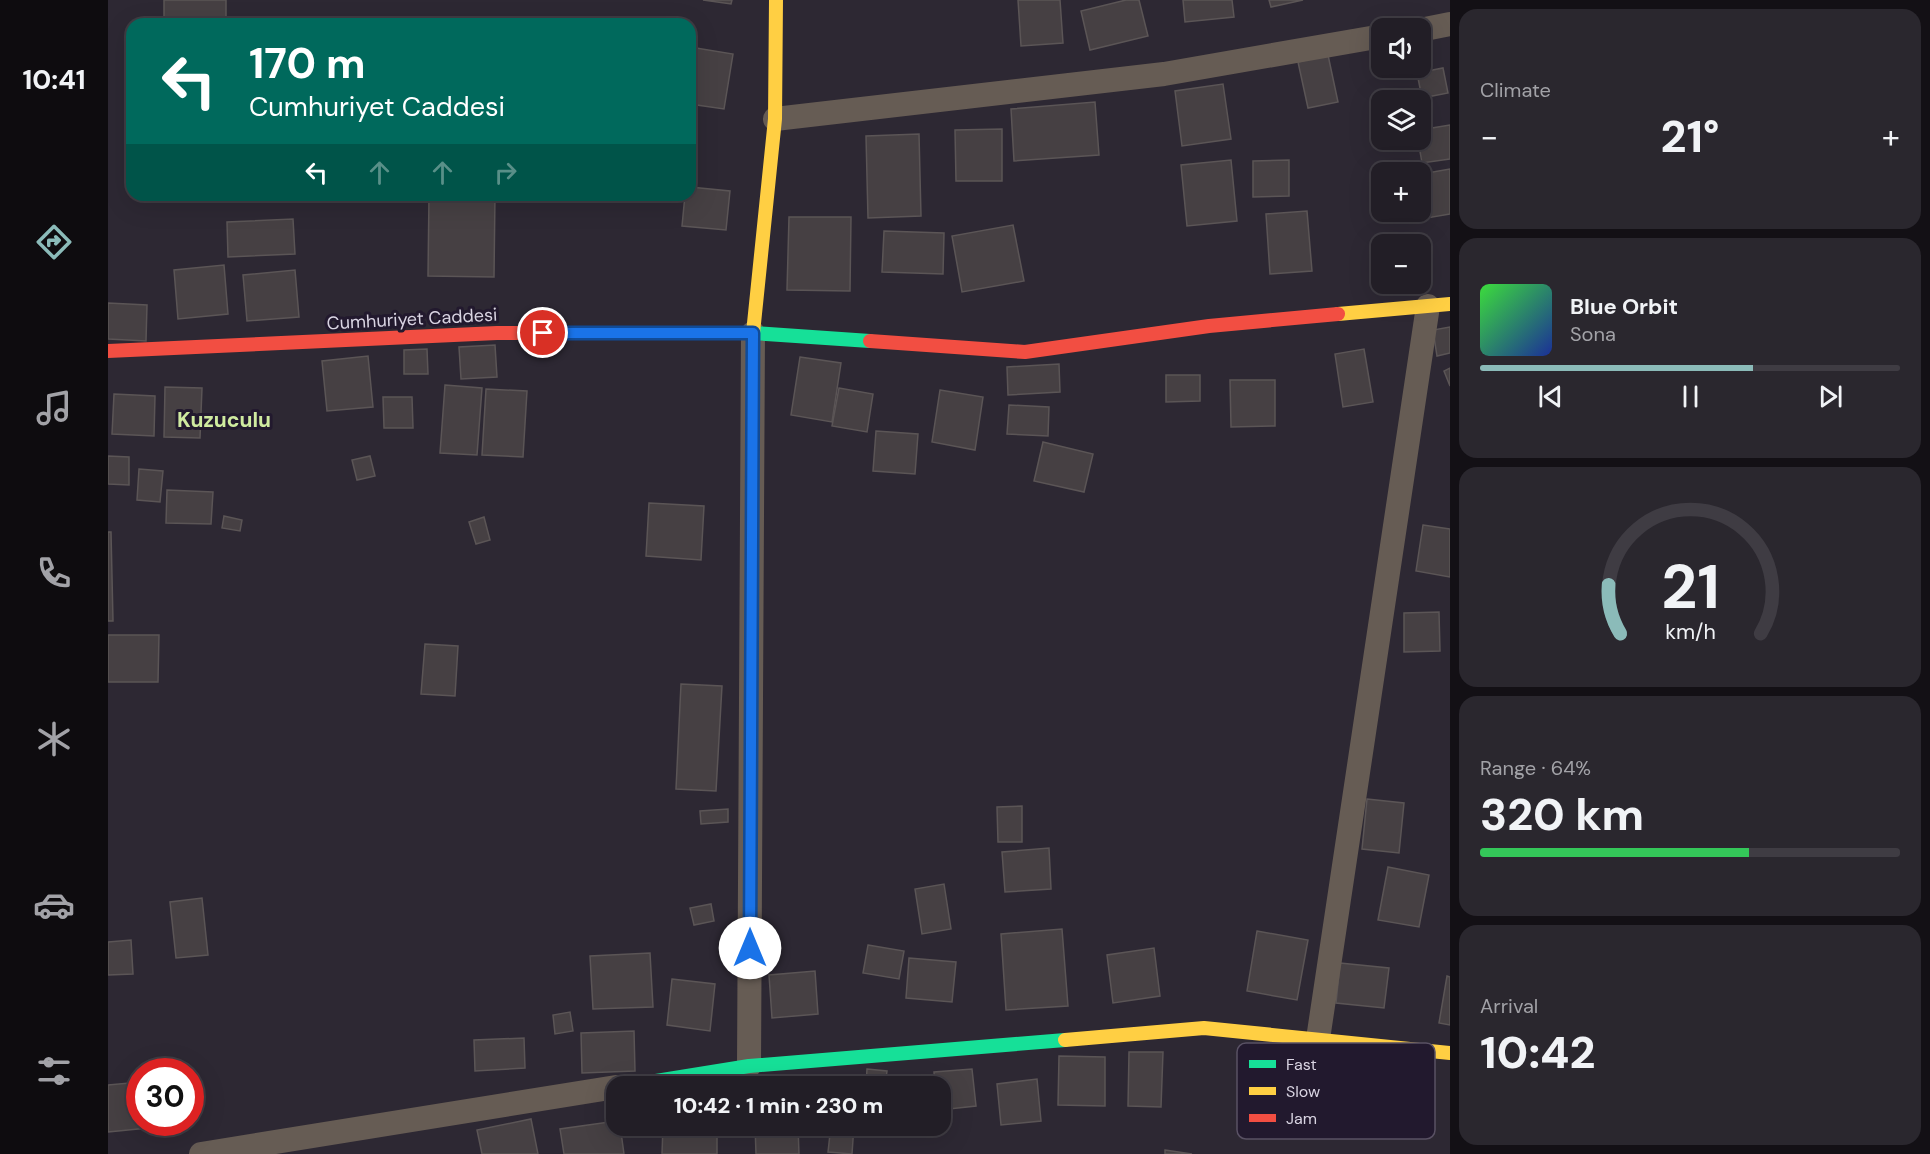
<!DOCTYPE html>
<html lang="en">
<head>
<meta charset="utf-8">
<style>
	:root { --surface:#221e26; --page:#2a272e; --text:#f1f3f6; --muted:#a2a2a7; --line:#3f3c43; --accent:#8bbbb9 }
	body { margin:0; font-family:"DM Sans",sans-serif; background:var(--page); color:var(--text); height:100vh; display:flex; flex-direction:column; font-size:22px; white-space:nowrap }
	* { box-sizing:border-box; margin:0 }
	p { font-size:20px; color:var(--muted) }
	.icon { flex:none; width:33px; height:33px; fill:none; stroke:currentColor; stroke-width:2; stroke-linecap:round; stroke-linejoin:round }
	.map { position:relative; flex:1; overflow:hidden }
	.drawer { display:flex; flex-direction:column; gap:9px; padding:9px; background:#131015; width:480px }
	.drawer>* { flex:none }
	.banner { position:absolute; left:18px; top:18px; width:570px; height:183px; border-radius:18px; box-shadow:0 6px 24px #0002,0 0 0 2px var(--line); background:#00695c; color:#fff; overflow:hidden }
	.controls { position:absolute; left:1263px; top:18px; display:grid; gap:12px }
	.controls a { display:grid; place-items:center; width:60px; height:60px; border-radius:12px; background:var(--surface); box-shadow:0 6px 24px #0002,0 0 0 2px var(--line); font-size:30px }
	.speed { position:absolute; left:18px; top:1058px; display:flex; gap:12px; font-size:30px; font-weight:700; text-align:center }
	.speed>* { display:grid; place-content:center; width:78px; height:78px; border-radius:50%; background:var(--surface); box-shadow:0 6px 24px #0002,0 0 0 2px var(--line); line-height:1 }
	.speed .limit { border:9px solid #d22; background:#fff; color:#111 }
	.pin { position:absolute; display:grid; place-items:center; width:51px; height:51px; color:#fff; margin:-26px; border:3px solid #fff; border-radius:50%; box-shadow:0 2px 6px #0007 }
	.me { position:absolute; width:66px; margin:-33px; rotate:0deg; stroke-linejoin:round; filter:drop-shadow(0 0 4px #0008) }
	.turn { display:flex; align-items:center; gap:21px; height:126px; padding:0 24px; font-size:27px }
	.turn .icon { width:78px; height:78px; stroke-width:2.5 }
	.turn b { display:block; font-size:42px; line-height:51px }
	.lanes { display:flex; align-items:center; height:57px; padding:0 24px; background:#0003; justify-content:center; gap:30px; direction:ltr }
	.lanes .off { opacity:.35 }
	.big { font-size:45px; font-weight:800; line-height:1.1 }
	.drawer .widget { flex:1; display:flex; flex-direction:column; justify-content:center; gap:9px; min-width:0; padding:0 21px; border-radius:18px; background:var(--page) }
	.drawer .dial { align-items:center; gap:0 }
	.dial svg { height:156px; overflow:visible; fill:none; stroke:var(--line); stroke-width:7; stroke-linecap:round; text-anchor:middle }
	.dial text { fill:var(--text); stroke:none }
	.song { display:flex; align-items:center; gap:18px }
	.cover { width:72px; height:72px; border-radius:9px; background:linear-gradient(135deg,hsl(120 70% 55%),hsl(230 70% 35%)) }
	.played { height:6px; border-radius:3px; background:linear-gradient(90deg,var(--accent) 65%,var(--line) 65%) }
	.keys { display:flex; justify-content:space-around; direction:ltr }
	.heat { display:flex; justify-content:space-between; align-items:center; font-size:33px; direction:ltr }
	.charge { height:9px; border-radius:4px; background:linear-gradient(90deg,#34c759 64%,var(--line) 0) }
	.trip { position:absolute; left:498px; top:1076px; width:345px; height:60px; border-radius:18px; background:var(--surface); box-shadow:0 6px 24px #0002,0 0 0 2px var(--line); font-weight:800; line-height:60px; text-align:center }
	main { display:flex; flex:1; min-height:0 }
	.tab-bar { display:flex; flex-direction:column; width:108px; justify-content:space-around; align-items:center; background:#0e0c0f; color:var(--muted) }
	.tab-bar .icon { width:42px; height:42px }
	.tab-bar .selected { color:var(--accent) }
	.tab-bar b { font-size:27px; color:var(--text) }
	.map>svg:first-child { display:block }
</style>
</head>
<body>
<main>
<nav class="tab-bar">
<b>10:41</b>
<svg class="icon selected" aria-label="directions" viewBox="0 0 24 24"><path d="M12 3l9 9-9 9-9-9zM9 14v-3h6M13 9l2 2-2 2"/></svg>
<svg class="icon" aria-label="music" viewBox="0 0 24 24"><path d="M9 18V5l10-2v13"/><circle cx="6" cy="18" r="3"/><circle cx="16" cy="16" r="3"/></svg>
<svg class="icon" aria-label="phone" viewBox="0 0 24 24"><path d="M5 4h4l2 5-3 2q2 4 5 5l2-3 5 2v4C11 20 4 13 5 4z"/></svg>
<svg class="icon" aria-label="climate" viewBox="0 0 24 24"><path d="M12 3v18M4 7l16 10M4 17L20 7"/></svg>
<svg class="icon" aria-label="car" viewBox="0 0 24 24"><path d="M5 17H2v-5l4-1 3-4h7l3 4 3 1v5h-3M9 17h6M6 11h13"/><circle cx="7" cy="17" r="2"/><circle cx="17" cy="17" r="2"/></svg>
<svg class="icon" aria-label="filters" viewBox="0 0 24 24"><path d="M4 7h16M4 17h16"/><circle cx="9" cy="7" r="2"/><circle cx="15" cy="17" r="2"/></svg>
</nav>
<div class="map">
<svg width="1342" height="1154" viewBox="0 0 1342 1154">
	<rect width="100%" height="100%" fill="#2d2833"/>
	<!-- building -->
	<g fill="#464043" stroke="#5b5556" stroke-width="1.5">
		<rect x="56" y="0" width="62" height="24"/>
		<polygon points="595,0 624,0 623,4"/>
		<polygon points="910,0 952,0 955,43 913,46"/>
		<polygon points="1018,0 1031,0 1040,36 982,50 973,11"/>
		<polygon points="1075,0 1124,0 1126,17 1077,22"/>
		<polygon points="1161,0 1195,0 1163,7"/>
		<polygon points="582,47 625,54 616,109 582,104"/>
		<polygon points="1220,55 1230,102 1200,108 1190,62"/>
		<polygon points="1335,68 1340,93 1314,98 1309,73"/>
		<polygon points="1115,84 1123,139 1074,146 1067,91"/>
		<polygon points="987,102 991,155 906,161 903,109"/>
		<polygon points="582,118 586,118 587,140 582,140"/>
		<polygon points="1342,125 1342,159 1314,163 1310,140 1312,140 1312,130"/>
		<polygon points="894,129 894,181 848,181 847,130"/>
		<polygon points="811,134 813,216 760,218 758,136"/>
		<polygon points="1123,160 1129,221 1079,226 1073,165"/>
		<polygon points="1181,160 1181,196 1145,197 1145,161"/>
		<polygon points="1342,169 1342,214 1319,218 1313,174"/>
		<polygon points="582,187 622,191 618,230 574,226 577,195 582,195"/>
		<polygon points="321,195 387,195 386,277 320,276"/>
		<polygon points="1199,211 1204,271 1162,274 1158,214"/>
		<polygon points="681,217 743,217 742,291 679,290"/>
		<polygon points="185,219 187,254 120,257 119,222"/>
		<polygon points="905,225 916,281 854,292 844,236"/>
		<polygon points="776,231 836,233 835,274 774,272"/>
		<polygon points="116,265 120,314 70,319 66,270"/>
		<polygon points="187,270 191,317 139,321 135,275"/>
		<polygon points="0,303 39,305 38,341 0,339"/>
		<polygon points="1342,327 1342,353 1329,356 1325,330"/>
		<polygon points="387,345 389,377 353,379 351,347"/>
		<polygon points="319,349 320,374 296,374 296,350"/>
		<polygon points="1256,349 1265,402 1235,407 1227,354"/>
		<polygon points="260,356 265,407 219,411 214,361"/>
		<polygon points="692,357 733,363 724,422 683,415"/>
		<polygon points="951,364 952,392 900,395 899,367"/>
		<polygon points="1342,368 1342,386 1336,371"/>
		<polygon points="1058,375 1092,375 1092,401 1058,402"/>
		<polygon points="1122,380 1167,380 1167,426 1123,427"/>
		<polygon points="337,385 374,388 369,455 332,453"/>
		<polygon points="57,387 94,388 92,438 56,437"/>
		<polygon points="731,388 765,394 759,432 724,426"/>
		<polygon points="378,389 419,391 415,457 374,455"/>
		<polygon points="832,390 875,397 867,450 824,442"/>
		<polygon points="6,394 47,396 46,436 4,434"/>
		<polygon points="275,397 304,397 305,428 276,428"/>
		<polygon points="901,405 941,407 940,436 899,434"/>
		<polygon points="768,431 810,434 807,474 765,471"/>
		<polygon points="935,442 985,454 976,492 926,481"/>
		<polygon points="0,456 21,457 21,485 0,484"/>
		<polygon points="262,456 267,476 249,480 244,460"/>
		<polygon points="31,469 55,471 52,502 29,500"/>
		<polygon points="59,490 105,492 103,524 58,523"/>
		<polygon points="541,503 596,506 593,560 538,556"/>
		<polygon points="116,516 134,520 132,531 114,528"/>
		<polygon points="376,517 382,540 368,544 361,522"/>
		<polygon points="1315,525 1342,529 1342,577 1308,571"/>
		<polygon points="0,532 3,532 5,621 0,621"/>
		<polygon points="1331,612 1332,651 1296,652 1296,613"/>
		<polygon points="0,635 51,635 50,682 0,682"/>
		<polygon points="317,644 350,646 347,696 313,694"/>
		<polygon points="573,684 614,686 608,791 568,789"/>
		<polygon points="1259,799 1296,803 1291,853 1254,849"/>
		<polygon points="914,806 914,842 890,842 889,807"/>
		<polygon points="620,809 620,822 593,824 592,811"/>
		<polygon points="941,848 943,889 897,892 894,852"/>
		<polygon points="1280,867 1321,875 1311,927 1270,920"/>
		<polygon points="836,884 843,929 814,934 807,889"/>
		<polygon points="94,898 100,955 68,958 62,902"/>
		<polygon points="603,904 606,921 586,925 582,908"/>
		<polygon points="954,929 960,1006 898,1010 893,934"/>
		<polygon points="1149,931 1200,940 1189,1000 1139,991"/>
		<polygon points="23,940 25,974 0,975 0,942"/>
		<polygon points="760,945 796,951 791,979 755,973"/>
		<polygon points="1046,948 1052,996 1005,1003 999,955"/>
		<polygon points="542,953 545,1007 485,1009 482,956"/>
		<polygon points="801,958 848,962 844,1002 798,998"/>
		<polygon points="1232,963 1281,968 1276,1008 1228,1003"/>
		<polygon points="707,971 710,1014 664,1018 661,975"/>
		<polygon points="1339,976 1342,977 1342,1025 1331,1023"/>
		<polygon points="564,979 607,984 602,1031 559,1025"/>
		<polygon points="462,1012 465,1031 447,1034 445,1015"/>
		<polygon points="526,1031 527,1071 474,1073 473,1033"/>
		<polygon points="416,1038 417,1068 367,1071 366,1040"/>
		<polygon points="1021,1052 1055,1052 1053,1107 1020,1106"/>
		<polygon points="951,1056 997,1057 997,1106 950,1105"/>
		<polygon points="759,1069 779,1071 777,1086 758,1086"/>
		<polygon points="864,1069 868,1106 832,1110 832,1086 827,1086 826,1072"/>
		<polygon points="929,1079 933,1121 893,1125 889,1084"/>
		<polygon points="32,1082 32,1122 50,1122 50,1127 0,1132 0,1085"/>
		<polygon points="423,1119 430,1154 374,1154 369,1130"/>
		<polygon points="508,1121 508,1125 512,1125 516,1154 456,1154 452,1129"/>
		<polygon points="555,1125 609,1125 609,1154 554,1154"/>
		<polygon points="647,1125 690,1125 691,1154 648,1154"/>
		<polygon points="723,1125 746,1125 744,1154 720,1152"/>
		<polygon points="1057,1150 1084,1154 1057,1154"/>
	</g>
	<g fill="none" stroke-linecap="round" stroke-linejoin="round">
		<!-- street -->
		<g stroke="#665c54" stroke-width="24">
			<polyline points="1312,30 1342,24"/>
			<polyline points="667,119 1056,74 1274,36"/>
			<polyline points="1210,1039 1320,306"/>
			<polyline points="641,1066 645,333"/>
			<polyline points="93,1154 508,1087"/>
		</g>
		<!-- fast -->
		<g stroke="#16e098" stroke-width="14">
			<polyline points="478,333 645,333 762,341"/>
			<polyline points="517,1086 641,1066 957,1040"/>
		</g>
		<!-- slow -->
		<g stroke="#ffcf43" stroke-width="14">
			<polyline points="1230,314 1342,304"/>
			<polyline points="645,333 667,119 668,0"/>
			<polyline points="957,1040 1096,1028 1342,1053"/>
		</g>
		<!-- jam -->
		<g stroke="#f24e42" stroke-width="14">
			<polyline points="762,341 917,352 1101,326 1230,314"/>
			<polyline points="0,351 389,333 478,333"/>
		</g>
	</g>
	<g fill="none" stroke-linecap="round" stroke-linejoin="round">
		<defs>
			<polyline id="route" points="435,333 645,333 642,948"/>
		</defs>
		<!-- route casing -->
		<use href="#route" stroke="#114b97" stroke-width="15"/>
		<!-- route -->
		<use href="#route" stroke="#1a73e8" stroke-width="10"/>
	</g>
	<g text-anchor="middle" stroke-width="6" stroke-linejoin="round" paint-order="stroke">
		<!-- street labels -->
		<g font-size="18" fill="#d9d4e2" stroke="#22192e">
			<text transform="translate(304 319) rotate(-3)" y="6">Cumhuriyet Caddesi</text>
		</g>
		<!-- quarter labels -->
		<g font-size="21" font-weight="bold" fill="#cfeaa0" stroke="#22192e">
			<text x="116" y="427">Kuzuculu</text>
		</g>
	</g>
	<!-- legend -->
	<rect x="1129" y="1043" width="198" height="96" rx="9" fill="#22192e" stroke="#595164" stroke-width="1.5"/>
	<rect x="1141" y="1060" width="27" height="8" fill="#16e098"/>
	<rect x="1141" y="1087" width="27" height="8" fill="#ffcf43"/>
	<rect x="1141" y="1114" width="27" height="8" fill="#f24e42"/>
	<g font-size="16" fill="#d9d4e2">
		<text x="1178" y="1070">Fast</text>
		<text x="1178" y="1097">Slow</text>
		<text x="1178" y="1124">Jam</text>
	</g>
</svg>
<div class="controls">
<a><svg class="icon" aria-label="sound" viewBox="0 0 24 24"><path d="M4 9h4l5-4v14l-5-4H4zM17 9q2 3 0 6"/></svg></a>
<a><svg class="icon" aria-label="layers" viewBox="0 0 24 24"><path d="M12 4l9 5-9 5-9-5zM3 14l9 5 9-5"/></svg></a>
<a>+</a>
<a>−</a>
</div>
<div class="speed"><div class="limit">30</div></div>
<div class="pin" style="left:435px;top:333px;background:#d93025"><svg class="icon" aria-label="arrive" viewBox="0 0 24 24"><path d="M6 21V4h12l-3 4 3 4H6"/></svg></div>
<svg class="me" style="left:642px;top:948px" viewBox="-20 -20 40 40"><circle r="19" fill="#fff"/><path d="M0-13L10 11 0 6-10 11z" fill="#1a73e8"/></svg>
<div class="trip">10:42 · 1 min · 230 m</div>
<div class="banner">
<div class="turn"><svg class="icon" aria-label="left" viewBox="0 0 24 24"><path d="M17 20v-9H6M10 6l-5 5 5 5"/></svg><div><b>170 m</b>Cumhuriyet Caddesi</div></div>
<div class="lanes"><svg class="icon" aria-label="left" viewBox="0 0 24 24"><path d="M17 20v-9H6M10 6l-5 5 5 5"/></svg><svg class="icon off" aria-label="ahead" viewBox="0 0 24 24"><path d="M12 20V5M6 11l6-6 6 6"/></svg><svg class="icon off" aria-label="ahead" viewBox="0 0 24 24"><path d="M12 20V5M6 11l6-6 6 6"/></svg><svg class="icon off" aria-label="right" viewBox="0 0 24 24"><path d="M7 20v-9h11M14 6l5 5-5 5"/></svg></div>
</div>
</div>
<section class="drawer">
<div class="widget"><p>Climate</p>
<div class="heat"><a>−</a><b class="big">21°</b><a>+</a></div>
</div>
<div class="widget">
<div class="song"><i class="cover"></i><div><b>Blue Orbit</b><p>Sona</p></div></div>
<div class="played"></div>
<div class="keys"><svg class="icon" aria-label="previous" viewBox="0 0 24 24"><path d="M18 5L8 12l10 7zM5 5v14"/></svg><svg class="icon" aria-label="pause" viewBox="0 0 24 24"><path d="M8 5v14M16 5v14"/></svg><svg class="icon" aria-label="next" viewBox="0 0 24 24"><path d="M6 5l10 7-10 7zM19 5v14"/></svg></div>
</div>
<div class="widget dial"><svg viewBox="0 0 100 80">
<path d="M14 69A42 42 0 1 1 86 69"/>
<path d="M14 69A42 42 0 0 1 8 44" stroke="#8bbbb9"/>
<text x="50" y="56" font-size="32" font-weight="700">21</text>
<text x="50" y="72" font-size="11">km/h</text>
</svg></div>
<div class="widget"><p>Range · 64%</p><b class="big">320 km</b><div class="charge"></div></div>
<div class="widget"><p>Arrival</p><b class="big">10:42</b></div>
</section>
</main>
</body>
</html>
